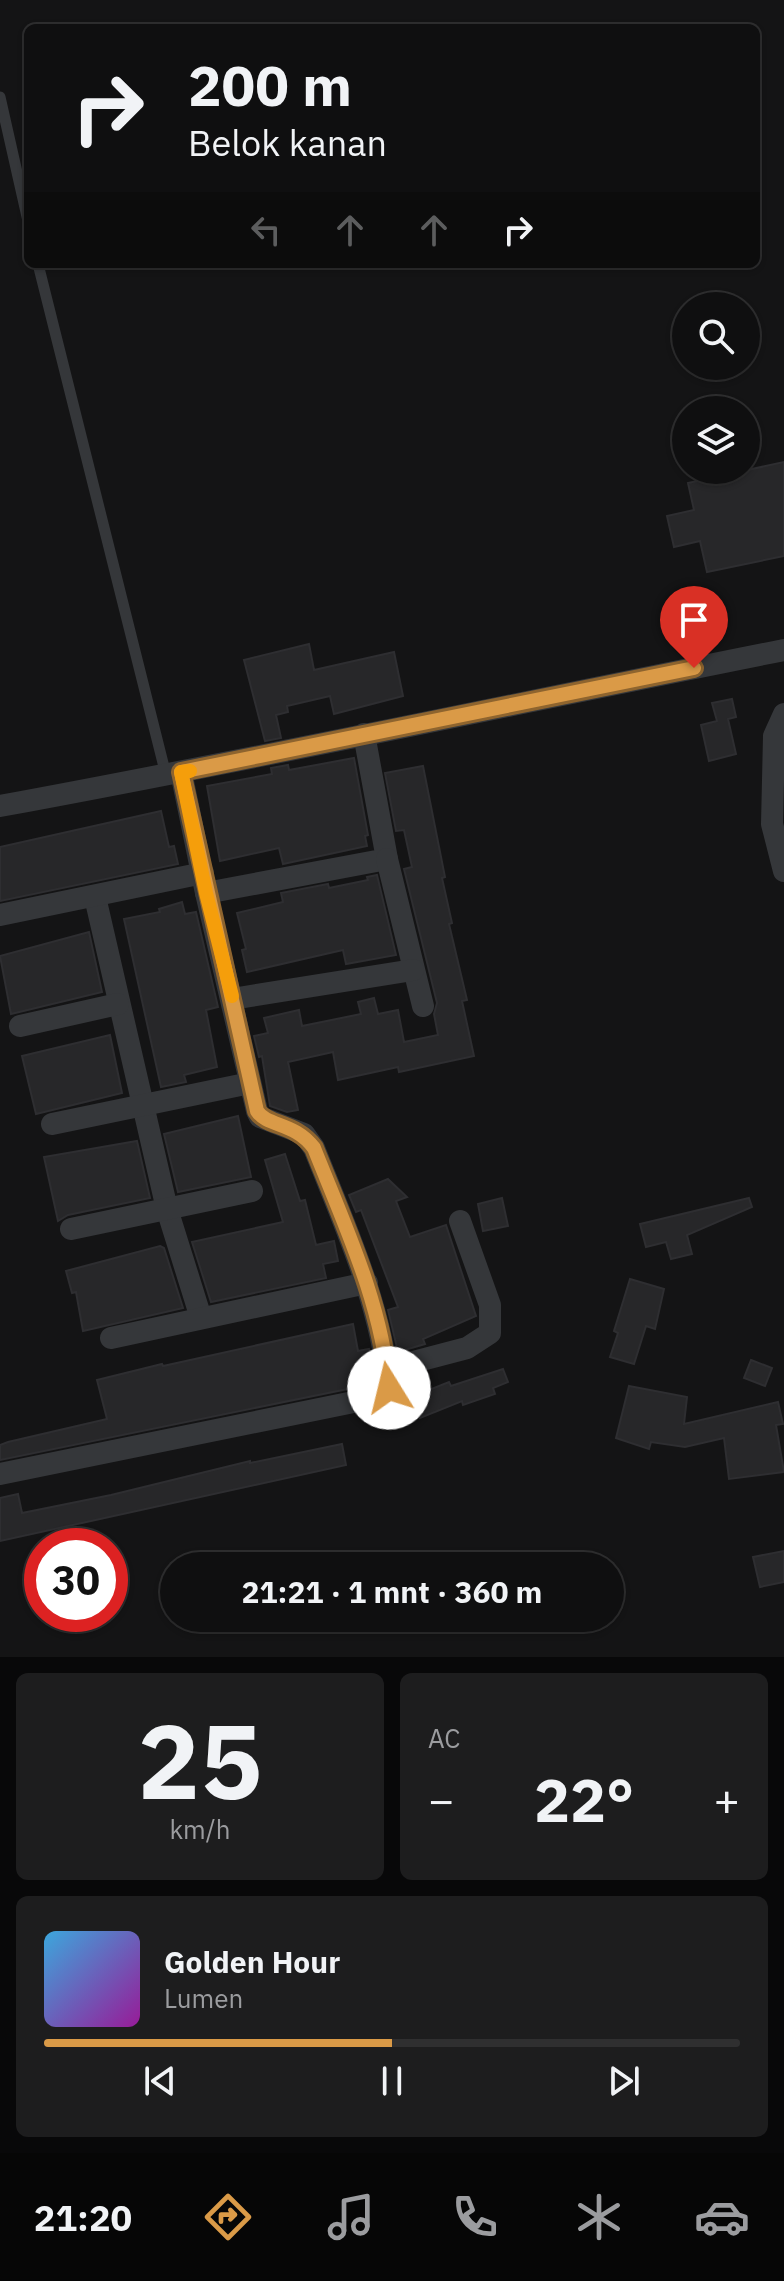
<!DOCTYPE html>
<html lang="id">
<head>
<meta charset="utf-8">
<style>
	:root { --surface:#0f0f10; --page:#1d1d1e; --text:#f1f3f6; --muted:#9b9c9f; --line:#2f2f30; --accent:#da9a47 }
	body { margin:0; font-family:"IBM Plex Sans",sans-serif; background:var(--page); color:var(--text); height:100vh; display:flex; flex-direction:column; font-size:30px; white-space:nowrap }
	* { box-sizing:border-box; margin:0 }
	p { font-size:26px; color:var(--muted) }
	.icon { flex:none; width:44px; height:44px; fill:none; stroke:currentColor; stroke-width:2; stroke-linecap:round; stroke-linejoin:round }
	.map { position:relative; height:1657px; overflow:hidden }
	.side { display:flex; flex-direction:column; gap:16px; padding:16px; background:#080809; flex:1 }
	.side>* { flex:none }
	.banner { position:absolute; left:24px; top:24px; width:736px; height:244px; border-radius:12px; box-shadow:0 2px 6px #0004,0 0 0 2px var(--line); background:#0f0f10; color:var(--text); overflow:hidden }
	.controls { position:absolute; left:672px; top:292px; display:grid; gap:16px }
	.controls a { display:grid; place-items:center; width:88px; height:88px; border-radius:50%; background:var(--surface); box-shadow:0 2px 6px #0004,0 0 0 2px var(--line); font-size:40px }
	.speed { position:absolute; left:24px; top:1528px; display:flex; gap:16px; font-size:40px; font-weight:700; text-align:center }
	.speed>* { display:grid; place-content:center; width:104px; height:104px; border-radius:50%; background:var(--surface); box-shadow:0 2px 6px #0004,0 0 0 2px var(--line); line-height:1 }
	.speed .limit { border:12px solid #d22; background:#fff; color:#111 }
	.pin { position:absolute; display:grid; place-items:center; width:68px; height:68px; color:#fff; margin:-82px -34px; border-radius:50% 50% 50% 0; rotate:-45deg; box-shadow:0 0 8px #0007 }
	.pin .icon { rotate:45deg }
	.me { position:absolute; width:88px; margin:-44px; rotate:351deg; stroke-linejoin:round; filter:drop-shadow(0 0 6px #0008) }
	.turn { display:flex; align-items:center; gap:28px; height:168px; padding:0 32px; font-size:36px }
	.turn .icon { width:104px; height:104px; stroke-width:2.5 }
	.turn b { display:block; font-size:56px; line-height:68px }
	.lanes { display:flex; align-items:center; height:76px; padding:0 32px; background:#0003; justify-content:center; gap:40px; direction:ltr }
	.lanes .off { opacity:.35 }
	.big { font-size:60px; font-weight:700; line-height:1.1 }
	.side .card { flex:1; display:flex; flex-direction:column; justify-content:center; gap:12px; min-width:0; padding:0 28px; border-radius:12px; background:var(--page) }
	.side .dial { align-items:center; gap:0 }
	.dial b { font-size:104px; line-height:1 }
	.song { display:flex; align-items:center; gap:24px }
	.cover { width:96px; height:96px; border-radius:12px; background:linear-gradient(135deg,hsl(200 70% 55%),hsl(300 70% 35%)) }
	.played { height:8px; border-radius:4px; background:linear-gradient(90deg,var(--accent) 50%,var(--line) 50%) }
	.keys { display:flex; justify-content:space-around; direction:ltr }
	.heat { display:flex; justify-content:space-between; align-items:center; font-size:44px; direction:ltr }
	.side .tiles { flex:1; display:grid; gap:16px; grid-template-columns:1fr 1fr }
	.card:last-child { grid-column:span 2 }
	.trip { position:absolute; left:160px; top:1552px; width:464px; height:80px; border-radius:40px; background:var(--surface); box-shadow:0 2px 6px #0004,0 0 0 2px var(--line); font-weight:700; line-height:80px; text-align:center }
	.tab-bar { display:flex; height:128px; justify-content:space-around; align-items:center; background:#060606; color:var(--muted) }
	.tab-bar .icon { width:56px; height:56px }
	.tab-bar .current { color:var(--accent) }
	.tab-bar b { font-size:36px; color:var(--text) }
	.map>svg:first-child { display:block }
</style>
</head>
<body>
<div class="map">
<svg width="784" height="1657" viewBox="0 0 784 1657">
	<rect width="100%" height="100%" fill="#141415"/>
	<!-- building -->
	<g fill="#272729" stroke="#2e2e31" stroke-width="2">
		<polygon points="784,462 784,556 707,572 700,541 674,547 667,516 694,510 688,483"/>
		<polygon points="309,644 314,670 394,652 403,696 334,714 330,696 287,706 288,712 276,715 281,738 265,741 244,660"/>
		<polygon points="732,699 736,717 728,719 736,754 709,761 701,725 717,721 712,703"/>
		<polygon points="354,758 368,835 365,836 367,846 283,864 279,848 220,861 207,786 272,774 271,768 288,765 289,770"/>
		<polygon points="423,766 445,877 442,878 452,923 449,924 467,1000 462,1001 474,1056 399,1072 398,1067 338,1080 333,1052 288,1062 298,1110 287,1112 270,1106 262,1056 259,1057 254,1036 268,1033 264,1018 299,1010 302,1026 361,1014 358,1002 374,998 378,1014 398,1010 404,1042 438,1035 434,1014 437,1003 404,869 412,867 404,830 396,831 385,773"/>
		<polygon points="161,811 169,847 174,846 178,864 0,901 0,847"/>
		<polygon points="377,875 396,955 346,964 343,950 247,972 242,950 246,949 237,913 283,902 281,893 328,884 329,888 368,880 367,877"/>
		<polygon points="182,902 185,914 196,912 218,1007 206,1010 217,1067 184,1075 186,1082 161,1087 124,919 160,912 159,909"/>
		<polygon points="89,932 102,992 11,1014 0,956"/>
		<polygon points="110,1035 122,1093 36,1114 22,1056"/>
		<polygon points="238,1116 251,1177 178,1192 164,1134"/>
		<polygon points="137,1141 150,1198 68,1215 58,1221 44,1157"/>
		<polygon points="285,1154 300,1201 305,1200 316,1245 334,1241 338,1261 323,1264 326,1278 211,1302 192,1242 283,1222 265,1160"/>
		<polygon points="388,1179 407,1197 396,1201 410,1237 446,1225 476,1316 423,1339 425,1344 398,1352 388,1310 398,1307 361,1210 356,1212 349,1195"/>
		<polygon points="502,1198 508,1226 483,1231 478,1204"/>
		<polygon points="749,1198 752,1207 687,1235 692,1254 671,1259 666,1242 646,1247 640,1224"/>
		<polygon points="160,1246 164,1248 183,1308 83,1331 76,1292 72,1293 66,1271"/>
		<polygon points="630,1279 664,1289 655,1329 646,1326 634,1364 610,1357 618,1333 614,1331"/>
		<polygon points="353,1324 358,1351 369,1349 374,1382 372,1384 0,1460 0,1445 8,1442 107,1419 97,1380 162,1364 163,1366"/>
		<polygon points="751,1360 772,1368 765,1386 744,1378"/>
		<polygon points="503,1369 508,1382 493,1388 495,1394 463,1405 462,1401 420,1418 411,1397 449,1382 451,1386"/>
		<polygon points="629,1386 687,1397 684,1424 778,1402 783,1424 776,1425 784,1472 729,1479 724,1438 685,1447 651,1442 649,1449 616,1438"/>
		<polygon points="342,1444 346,1465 0,1541 0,1498 18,1494 22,1513 111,1495 250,1461 250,1463"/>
		<polygon points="784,1551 784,1582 760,1587 753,1557"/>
	</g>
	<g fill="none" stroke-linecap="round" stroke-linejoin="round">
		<!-- service -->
		<g stroke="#35373a" stroke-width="11">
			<polyline points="0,97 28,221"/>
			<polyline points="38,264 166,775"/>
		</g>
		<!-- minor -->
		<g stroke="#35373a" stroke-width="22">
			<polyline points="784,714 774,736 772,824 784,871"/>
			<polyline points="181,772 206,893 387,859 364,734"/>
			<path d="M 0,806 C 262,758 523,702 784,650"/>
			<polyline points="387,859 423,1006"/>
			<polyline points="95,897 167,1209 201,1318"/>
			<polyline points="0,915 203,873"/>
			<polyline points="232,999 413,970"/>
			<polyline points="20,1026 118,1004"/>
			<polyline points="52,1124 250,1083"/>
			<polyline points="71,1229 252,1191"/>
			<polyline points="111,1338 367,1283"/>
			<polyline points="387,1369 467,1348 490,1333 490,1305 460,1221"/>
			<path d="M 0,1474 L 378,1397 L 389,1388 C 381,1304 345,1226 314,1148 L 304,1134 L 260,1117 L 257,1111 L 206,893"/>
		</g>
	</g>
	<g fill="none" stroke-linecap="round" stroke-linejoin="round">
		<defs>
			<path id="route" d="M 389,1388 C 382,1304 345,1226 314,1148 C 295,1122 267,1127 257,1111 L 181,772 L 694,668"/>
		</defs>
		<!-- route casing -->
		<use href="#route" stroke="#8e642e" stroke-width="20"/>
		<!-- route -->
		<use href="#route" stroke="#da9a47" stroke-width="14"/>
		<!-- slow -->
		<polyline stroke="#f59e0b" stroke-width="14" points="190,771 181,772 206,893 232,996"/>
	</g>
</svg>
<div class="controls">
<a><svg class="icon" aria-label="search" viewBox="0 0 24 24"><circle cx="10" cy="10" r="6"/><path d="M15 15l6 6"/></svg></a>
<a><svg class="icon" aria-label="layers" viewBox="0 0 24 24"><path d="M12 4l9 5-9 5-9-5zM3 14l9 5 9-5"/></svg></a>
</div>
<div class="speed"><div class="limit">30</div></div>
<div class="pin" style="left:694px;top:668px;background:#d93025"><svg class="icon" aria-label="arrive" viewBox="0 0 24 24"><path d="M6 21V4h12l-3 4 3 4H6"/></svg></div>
<svg class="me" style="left:389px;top:1388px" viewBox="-20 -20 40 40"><circle r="19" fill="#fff"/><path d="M0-13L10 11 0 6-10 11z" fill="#da9a47"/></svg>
<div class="trip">21:21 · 1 mnt · 360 m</div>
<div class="banner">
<div class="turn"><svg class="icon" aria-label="right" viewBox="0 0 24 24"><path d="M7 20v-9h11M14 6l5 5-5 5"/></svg><div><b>200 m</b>Belok kanan</div></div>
<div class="lanes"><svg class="icon off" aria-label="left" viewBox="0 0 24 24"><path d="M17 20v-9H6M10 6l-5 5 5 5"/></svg><svg class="icon off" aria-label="ahead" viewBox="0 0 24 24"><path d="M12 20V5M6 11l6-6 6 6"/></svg><svg class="icon off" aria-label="ahead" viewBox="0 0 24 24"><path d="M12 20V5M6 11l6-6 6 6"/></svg><svg class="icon" aria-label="right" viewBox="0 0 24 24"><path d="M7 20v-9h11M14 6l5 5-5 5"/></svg></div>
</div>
</div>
<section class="side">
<div class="tiles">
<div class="card dial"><b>25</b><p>km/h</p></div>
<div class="card"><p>AC</p>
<div class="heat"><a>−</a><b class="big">22°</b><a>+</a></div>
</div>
<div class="card">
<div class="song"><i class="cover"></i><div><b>Golden Hour</b><p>Lumen</p></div></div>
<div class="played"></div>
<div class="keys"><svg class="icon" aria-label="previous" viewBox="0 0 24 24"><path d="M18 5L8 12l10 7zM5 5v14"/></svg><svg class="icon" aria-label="pause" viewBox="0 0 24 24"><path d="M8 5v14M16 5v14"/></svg><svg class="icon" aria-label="next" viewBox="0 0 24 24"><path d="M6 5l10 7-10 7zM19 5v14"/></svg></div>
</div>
</div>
</section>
<nav class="tab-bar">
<b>21:20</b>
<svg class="icon current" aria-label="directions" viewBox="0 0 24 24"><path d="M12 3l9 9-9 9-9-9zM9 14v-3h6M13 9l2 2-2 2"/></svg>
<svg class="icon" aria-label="music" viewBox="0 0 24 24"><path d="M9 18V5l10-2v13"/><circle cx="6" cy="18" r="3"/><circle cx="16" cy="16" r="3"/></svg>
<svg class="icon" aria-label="phone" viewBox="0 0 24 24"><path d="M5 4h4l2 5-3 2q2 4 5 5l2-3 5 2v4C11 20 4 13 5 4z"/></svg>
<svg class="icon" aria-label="climate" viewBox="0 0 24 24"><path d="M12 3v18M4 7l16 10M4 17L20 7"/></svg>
<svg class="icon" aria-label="car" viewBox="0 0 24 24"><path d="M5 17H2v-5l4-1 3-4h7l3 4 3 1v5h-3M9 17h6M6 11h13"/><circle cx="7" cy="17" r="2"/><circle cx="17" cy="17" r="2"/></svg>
</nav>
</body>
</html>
